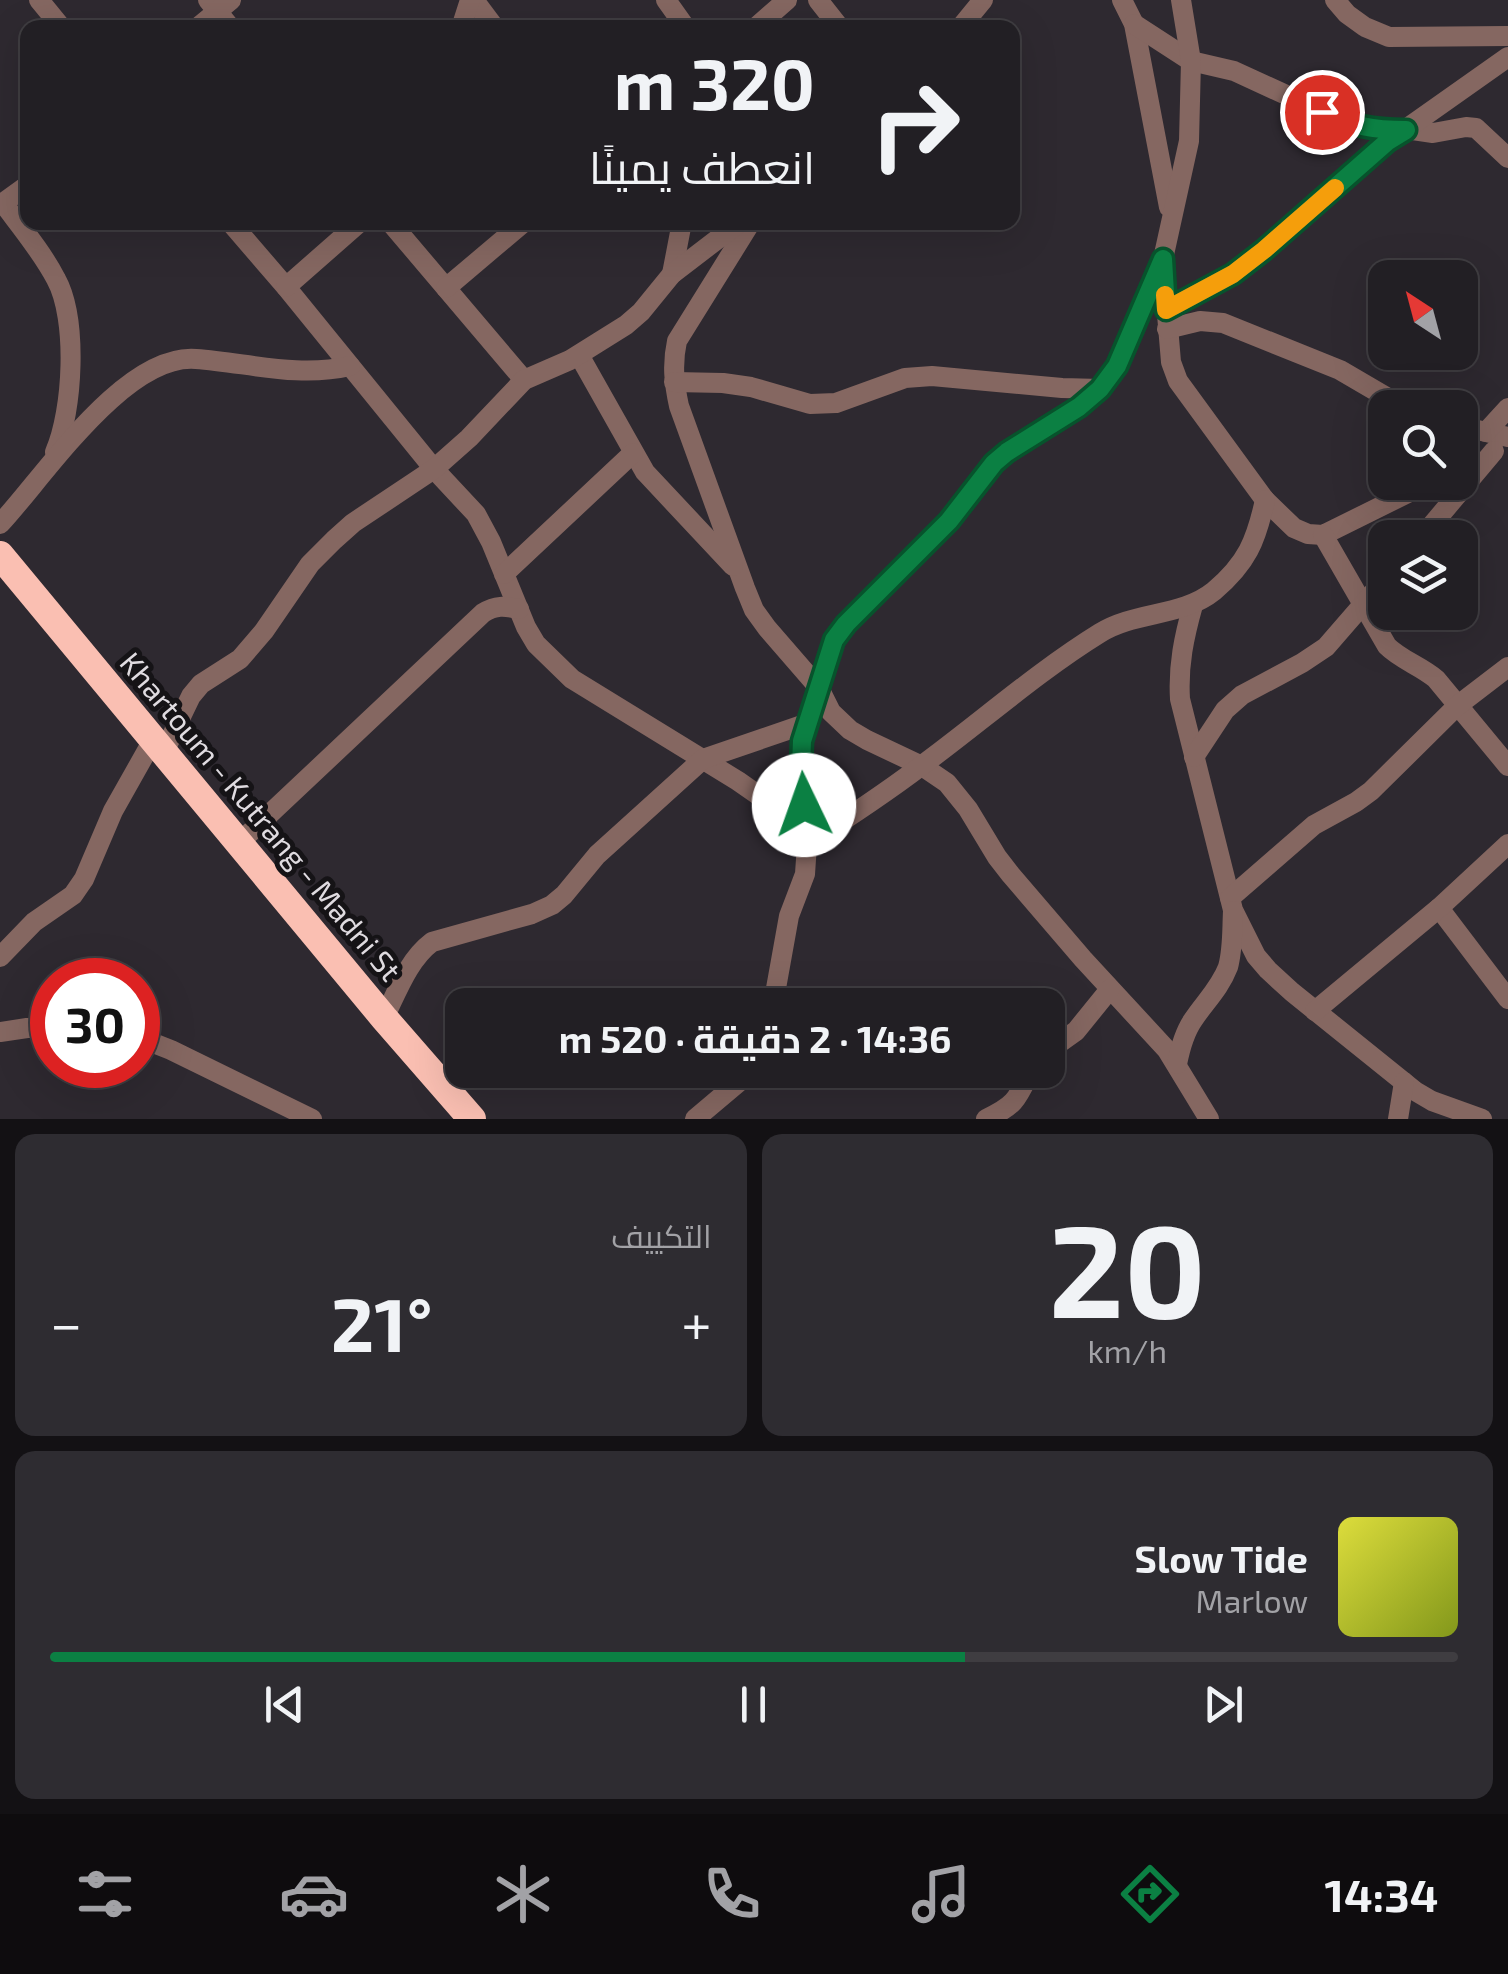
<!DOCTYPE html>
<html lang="ar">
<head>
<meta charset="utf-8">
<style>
	:root { --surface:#221f24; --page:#2e2c31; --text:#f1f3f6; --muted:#a2a2a6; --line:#3f3d41; --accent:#0b8043 }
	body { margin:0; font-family:"Exo 2",Cairo,sans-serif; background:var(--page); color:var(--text); direction:rtl; height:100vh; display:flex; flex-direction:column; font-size:38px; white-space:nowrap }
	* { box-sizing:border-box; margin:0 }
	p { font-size:32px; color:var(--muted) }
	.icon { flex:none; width:55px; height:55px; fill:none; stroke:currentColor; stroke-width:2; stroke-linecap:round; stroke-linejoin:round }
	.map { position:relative; height:1119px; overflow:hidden; direction:ltr }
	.sheet { display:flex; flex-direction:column; gap:15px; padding:15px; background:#131114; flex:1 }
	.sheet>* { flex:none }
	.banner { position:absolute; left:20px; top:20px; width:1000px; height:210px; border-radius:20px; box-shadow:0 10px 40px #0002,0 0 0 2px var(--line); direction:rtl; background:#221f24; color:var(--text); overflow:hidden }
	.needle { width:65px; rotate:324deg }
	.tools { position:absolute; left:1368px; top:260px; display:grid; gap:20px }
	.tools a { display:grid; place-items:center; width:110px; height:110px; border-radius:20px; background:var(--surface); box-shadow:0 10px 40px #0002,0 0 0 2px var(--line); font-size:50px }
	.speed { position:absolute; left:30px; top:958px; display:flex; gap:20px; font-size:50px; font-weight:700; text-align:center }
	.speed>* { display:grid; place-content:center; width:130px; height:130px; border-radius:50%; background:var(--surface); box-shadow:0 10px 40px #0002,0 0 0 2px var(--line); line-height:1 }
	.speed .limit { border:15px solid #d22; background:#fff; color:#111 }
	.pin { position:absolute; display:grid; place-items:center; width:85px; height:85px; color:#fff; margin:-42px; border:5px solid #fff; border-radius:50%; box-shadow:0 2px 10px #0007 }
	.me { position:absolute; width:110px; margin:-55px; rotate:357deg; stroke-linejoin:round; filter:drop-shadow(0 0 8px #0008) }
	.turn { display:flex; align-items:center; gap:35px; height:210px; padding:0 40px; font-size:45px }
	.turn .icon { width:130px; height:130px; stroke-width:2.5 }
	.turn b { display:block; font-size:70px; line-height:85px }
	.big { font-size:75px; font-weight:700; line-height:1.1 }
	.sheet .tile { flex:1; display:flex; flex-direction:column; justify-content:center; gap:15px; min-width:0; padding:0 35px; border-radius:20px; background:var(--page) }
	.sheet .dial { align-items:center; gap:0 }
	.dial b { font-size:130px; line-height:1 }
	.song { display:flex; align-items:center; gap:30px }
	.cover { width:120px; height:120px; border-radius:15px; background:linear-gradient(135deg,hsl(60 70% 55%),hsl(70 70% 35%)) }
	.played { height:10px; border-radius:5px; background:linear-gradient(90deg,var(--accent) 65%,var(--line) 65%) }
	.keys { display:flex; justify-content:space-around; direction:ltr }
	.heat { display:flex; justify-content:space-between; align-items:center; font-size:55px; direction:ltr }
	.sheet .tiles { flex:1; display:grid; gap:15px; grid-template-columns:1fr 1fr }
	.tile:last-child { grid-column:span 2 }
	.trip { position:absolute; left:445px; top:988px; width:620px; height:100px; border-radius:20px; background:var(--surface); box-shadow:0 10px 40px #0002,0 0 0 2px var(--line); font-weight:700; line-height:100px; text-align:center; direction:rtl }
	.tabs { display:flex; height:160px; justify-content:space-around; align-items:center; background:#0e0c0e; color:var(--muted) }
	.tabs .icon { width:70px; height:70px }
	.tabs .active { color:var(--accent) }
	.tabs b { font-size:45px; color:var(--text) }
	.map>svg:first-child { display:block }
</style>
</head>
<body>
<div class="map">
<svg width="1508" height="1119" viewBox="0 0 1508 1119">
	<rect width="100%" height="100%" fill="#2e2930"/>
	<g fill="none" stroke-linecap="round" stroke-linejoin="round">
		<!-- minor -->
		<g stroke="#856761" stroke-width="20">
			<polyline points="39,0 62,28"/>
			<polyline points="208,0 231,28"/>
			<polyline points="474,0 495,28"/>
			<polyline points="666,0 686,28"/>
			<polyline points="818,0 840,28"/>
			<polyline points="1122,0 1134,24 1169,207"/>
			<polyline points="1335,0 1347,14 1365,27 1389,37 1508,36"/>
			<polyline points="1134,24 1191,61 1234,71 1352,125 1375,130 1406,129 1433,133 1466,127 1476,128 1508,158"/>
			<polyline points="197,28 231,0"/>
			<polyline points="461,28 470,0"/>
			<polyline points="755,28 787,0"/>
			<polyline points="960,28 983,0"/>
			<path d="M 3,203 C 21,227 42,252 56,279 C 78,319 73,411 55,452"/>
			<polyline points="0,205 28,185"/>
			<polyline points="230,222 286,287 434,469 476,514 491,542 526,627 536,644 572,679 738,781 761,797 807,844"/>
			<polyline points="390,222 524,380"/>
			<path d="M 751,222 L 677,341 C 672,364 674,383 679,406 L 745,588 L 754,610 L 767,628 L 819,688 L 831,712 L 850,730 L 867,740 L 922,766 L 947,783 L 968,809 L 997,857 L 1011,875 L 1083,959 L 1167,1050 L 1209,1119"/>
			<polyline points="1163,266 1171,362 1178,381 1265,500 1294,528 1308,534 1323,535 1430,482"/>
			<polyline points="672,274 682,222"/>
			<polyline points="286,287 360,222"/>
			<polyline points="446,288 524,222"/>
			<polyline points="1166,310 1233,274 1264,250 1389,141 1508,57"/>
			<polyline points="1167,329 1200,321 1223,323 1340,370 1405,408"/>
			<polyline points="579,355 645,472 733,566"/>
			<polyline points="674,382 723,383 751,387 810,404 836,403 905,378 932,376 1062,388 1100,389"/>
			<polyline points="1460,426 1508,437"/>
			<polyline points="1486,432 1508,408"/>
			<path d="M 0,524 C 44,477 125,353 196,359 C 249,363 298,378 350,366"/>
			<path d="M 1323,535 L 1387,646 C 1401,660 1421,666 1436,679 L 1508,766"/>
			<polyline points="1421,538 1494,451"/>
			<polyline points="504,574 633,453"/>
			<path d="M 1193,605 C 1184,637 1178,665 1180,699 L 1233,910 L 1256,956 L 1268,970 L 1292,992 L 1415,1091 L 1432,1101 L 1482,1119"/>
			<polyline points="164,752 191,696 201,684 240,659 264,631 310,564 334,540 353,523 434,469 469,438 524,380 570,360 626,325 641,312 672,274 740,222"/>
			<polyline points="1194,757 1225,710 1242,695 1302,663 1326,647 1385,579"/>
			<path d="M 239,843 L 483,613 C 496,605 504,606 519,609"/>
			<path d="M 807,844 C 846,819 884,794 921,766 C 981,722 1037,672 1100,633 C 1135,611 1182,617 1214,591 C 1247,563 1256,541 1265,500"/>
			<polyline points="1230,898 1314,825 1356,802 1371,791 1457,706 1508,667"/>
			<polyline points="1439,908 1508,999"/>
			<polyline points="0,957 34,922 73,895 84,879 113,811 153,740"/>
			<polyline points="773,1005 789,916 805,874 807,844 801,766 802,741 835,640 846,624 949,521 994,463 1007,452 1079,407 1100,389 1117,366 1163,259 1189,141 1191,61 1181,0"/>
			<polyline points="1315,1011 1439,908 1508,844"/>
			<path d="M 384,1018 C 397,992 408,960 432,942 L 532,914 L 552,905 L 564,895 L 597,855 L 703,759 L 808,723"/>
			<polyline points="0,1032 27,1028 52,1028"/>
			<polyline points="138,1037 171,1050 312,1119"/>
			<polyline points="1048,1051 1076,1031 1110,989"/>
			<path d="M 1177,1064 C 1180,1049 1184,1033 1193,1020 C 1205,1002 1220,988 1228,967 C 1233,949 1232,930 1233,911"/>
			<polyline points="695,1119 753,1070"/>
			<path d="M 986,1119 C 1016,1105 1017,1099 1031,1070"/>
			<polyline points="1398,1119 1404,1082"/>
		</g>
		<!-- highway -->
		<polyline stroke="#fabfb2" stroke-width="28" points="0,555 384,1018 472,1119"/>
	</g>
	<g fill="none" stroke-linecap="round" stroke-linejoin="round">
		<defs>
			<path id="route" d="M 804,805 L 801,766 L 802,741 L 834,640 L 846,624 L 949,521 L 994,463 L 1007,452 L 1079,407 L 1100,389 L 1117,366 L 1163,259 L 1166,310 L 1233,274 L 1264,250 L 1388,141 L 1406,130 C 1371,130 1354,126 1322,112"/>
		</defs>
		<!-- route casing -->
		<use href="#route" stroke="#07532c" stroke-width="25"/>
		<!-- route -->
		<use href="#route" stroke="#0b8043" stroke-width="18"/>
		<!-- slow -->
		<polyline stroke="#f59e0b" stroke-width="18" points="1165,295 1166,310 1233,274 1264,250 1335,188"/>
	</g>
	<g text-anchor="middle" stroke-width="10" stroke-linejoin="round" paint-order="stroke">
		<!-- street labels -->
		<g font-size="30" fill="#dfdbe0" stroke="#151316">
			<text transform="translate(260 817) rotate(50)" y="10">Khartoum - Kutrang - Madni St</text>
		</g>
	</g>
</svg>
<div class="tools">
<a><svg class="needle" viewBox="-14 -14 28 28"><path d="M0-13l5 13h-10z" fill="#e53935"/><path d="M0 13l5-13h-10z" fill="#a2a2a6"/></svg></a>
<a><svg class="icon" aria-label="search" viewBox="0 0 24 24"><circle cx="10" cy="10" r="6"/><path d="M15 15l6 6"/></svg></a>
<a><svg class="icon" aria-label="layers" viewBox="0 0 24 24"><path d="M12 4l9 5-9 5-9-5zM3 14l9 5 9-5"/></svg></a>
</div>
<div class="speed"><div class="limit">30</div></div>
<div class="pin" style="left:1322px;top:112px;background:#d93025"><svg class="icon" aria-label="arrive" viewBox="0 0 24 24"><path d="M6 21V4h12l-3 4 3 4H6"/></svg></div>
<svg class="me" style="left:804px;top:805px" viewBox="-20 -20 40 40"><circle r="19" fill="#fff"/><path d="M0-13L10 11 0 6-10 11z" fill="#0b8043"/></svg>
<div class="trip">14:36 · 2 دقيقة · 520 m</div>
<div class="banner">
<div class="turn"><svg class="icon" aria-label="right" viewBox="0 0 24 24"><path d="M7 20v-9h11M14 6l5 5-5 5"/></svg><div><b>320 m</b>انعطف يمينًا</div></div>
</div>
</div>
<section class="sheet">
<div class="tiles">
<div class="tile dial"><b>20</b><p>km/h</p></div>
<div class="tile"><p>التكييف</p>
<div class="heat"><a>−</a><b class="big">21°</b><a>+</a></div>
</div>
<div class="tile">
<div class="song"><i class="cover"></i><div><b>Slow Tide</b><p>Marlow</p></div></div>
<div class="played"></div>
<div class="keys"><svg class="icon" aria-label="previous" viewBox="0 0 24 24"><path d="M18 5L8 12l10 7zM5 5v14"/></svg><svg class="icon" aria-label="pause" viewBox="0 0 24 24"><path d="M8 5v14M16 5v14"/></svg><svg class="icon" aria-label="next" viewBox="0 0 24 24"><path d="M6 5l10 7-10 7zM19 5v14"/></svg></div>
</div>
</div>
</section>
<nav class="tabs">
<b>14:34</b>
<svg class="icon active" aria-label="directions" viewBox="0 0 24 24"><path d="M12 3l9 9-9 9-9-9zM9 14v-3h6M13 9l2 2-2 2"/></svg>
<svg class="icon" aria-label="music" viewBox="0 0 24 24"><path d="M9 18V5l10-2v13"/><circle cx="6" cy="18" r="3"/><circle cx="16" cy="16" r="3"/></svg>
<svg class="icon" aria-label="phone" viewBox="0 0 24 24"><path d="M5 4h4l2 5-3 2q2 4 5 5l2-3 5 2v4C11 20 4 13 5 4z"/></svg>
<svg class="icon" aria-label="climate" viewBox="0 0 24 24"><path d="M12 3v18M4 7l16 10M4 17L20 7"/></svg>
<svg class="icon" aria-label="car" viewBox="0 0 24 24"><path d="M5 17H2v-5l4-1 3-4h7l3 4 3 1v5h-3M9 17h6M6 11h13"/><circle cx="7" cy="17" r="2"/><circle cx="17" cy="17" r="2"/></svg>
<svg class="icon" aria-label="filters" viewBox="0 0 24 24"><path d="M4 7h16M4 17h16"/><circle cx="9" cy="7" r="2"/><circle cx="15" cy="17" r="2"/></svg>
</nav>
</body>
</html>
